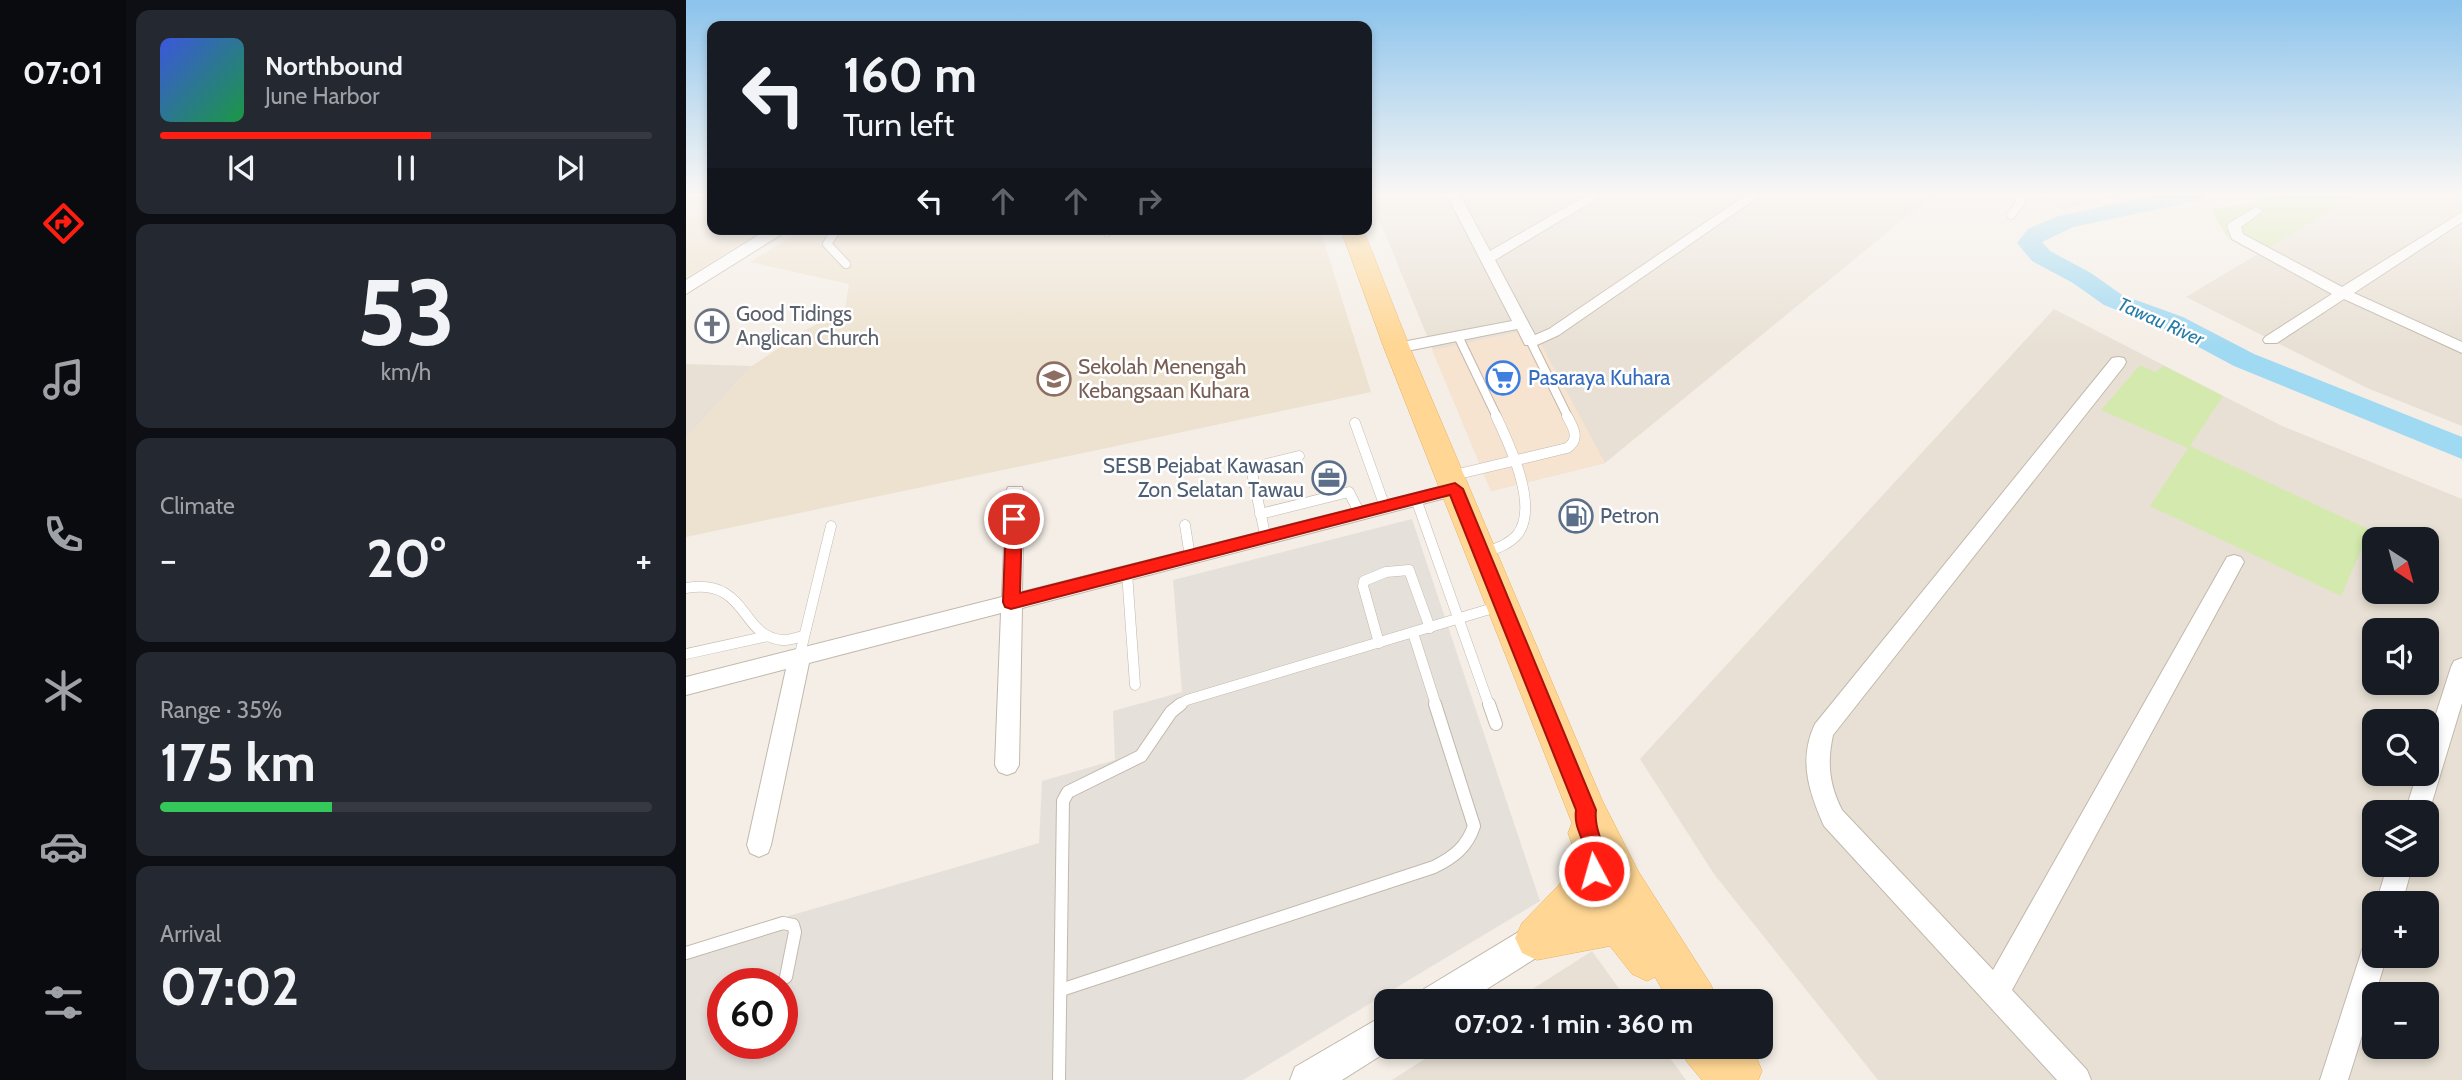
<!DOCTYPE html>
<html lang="en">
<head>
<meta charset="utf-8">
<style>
	:root { --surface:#171b24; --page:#242831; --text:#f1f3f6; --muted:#9ea1a6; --line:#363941; --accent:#ff1e11 }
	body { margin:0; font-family:Cabin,sans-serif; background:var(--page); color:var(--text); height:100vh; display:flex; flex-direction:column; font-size:26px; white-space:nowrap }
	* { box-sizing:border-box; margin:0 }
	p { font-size:23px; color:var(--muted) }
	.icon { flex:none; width:38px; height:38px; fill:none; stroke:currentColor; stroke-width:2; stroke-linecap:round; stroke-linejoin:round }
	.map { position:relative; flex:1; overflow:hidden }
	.details { display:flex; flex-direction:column; gap:10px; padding:10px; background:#0d0f14; width:560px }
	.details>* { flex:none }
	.top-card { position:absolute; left:21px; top:21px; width:665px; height:214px; border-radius:14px; box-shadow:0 4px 10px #0003; background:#171b24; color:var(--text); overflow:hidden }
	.needle { width:46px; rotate:144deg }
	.tools { position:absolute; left:1676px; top:527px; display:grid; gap:14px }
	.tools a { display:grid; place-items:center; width:77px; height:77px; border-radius:14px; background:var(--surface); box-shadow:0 4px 10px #0003; font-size:35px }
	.speed { position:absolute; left:21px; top:968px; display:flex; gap:14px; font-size:35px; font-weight:700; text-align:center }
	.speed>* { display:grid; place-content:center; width:91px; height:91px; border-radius:50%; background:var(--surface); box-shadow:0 4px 10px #0003; line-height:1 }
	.speed .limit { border:10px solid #d22; background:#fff; color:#111 }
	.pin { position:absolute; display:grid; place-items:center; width:60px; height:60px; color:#fff; margin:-30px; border:4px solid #fff; border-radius:50%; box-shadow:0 2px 7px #0007 }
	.me { position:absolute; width:77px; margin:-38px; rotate:354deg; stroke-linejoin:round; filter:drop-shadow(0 0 5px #0008) }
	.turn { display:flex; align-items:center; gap:24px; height:147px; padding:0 21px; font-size:32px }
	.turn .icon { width:91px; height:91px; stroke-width:2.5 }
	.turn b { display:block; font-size:49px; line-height:60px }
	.lanes { display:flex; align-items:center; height:66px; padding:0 21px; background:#0003; justify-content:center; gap:35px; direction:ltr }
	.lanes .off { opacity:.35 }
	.big { font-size:52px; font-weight:800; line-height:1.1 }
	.details .tile { flex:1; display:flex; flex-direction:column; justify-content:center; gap:10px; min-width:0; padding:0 24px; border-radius:14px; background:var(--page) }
	.details .dial { align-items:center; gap:0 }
	.dial b { font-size:91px; line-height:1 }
	.song { display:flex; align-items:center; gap:21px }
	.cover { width:84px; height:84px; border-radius:10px; background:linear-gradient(135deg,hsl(230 70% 55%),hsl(140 70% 35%)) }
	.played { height:7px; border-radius:4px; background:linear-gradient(90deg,var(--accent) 55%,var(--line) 55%) }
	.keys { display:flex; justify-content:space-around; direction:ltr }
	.heat { display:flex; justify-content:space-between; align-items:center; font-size:38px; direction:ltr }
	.charge { height:10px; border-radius:5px; background:linear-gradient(90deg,#34c759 35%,var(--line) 0) }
	.trip { position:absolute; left:688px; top:989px; width:399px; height:70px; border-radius:14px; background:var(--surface); box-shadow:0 4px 10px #0003; font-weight:800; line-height:70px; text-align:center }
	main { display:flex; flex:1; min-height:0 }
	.tab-bar { display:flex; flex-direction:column; width:126px; justify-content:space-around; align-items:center; background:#090b0e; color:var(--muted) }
	.tab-bar .icon { width:49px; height:49px }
	.tab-bar .selected { color:var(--accent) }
	.tab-bar b { font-size:32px; color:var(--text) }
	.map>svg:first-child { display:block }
</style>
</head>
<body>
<main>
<nav class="tab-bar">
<b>07:01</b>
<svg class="icon selected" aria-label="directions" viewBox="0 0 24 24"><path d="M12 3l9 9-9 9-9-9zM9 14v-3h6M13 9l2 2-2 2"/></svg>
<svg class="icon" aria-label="music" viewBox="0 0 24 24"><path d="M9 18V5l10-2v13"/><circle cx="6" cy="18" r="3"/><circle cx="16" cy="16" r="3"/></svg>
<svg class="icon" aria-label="phone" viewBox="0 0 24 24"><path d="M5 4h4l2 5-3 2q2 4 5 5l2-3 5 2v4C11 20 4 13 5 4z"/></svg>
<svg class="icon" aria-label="climate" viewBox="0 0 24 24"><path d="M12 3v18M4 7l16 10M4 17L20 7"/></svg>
<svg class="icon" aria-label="car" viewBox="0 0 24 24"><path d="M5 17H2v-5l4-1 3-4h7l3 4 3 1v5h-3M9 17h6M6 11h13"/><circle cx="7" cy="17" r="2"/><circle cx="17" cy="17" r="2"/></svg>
<svg class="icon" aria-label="filters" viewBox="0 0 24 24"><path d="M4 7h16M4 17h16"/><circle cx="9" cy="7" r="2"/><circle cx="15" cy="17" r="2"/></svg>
</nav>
<section class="details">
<div class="tile">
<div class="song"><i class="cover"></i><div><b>Northbound</b><p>June Harbor</p></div></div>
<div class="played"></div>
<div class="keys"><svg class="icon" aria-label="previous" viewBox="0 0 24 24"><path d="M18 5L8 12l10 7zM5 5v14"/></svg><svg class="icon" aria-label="pause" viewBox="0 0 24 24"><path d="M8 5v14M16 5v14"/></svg><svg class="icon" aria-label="next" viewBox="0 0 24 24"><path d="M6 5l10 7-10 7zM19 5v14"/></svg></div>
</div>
<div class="tile dial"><b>53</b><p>km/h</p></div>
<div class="tile"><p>Climate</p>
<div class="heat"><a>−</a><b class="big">20°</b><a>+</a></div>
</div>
<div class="tile"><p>Range · 35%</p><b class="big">175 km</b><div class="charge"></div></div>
<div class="tile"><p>Arrival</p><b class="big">07:02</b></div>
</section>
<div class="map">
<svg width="1776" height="1080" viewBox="0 0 1776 1080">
	<rect width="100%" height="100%" fill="#f4eee6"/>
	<!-- residential -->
	<g fill="#e8e0d4" fill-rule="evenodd">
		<polygon points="683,195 1247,195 919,463 805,491"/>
		<polygon points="1350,195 1441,195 1375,210"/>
		<polygon points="1586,195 1776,195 1776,426 1681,388 1500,297 1572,254 1542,238 1526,209 1566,203"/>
		<path d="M 1368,309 L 1596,426 L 1776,499 L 1776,1080 L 1192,1080 L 1028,874 L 954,759 ZM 1689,539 L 1741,539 L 1741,592 L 1689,592 ZM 1689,630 L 1741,630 L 1741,682 L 1689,682 ZM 1689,721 L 1741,721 L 1741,774 L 1689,774 ZM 1689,812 L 1741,812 L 1741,864 L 1689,864 ZM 1689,903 L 1741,903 L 1741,956 L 1689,956 ZM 1689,994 L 1741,994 L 1741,1046 L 1689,1046 Z"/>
		<polygon points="0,364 66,366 0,438"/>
		<polygon points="906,951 942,1001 828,1001"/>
		<polygon points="757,1047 976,1047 1000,1080 706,1080"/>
	</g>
	<!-- commercial -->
	<polygon fill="#f6e3d0" points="847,329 919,463 805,491 746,350"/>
	<!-- industrial -->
	<path fill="#e6e0db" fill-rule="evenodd" d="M 726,519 L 854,901 L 557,1080 L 0,1080 L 0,946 L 353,843 L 356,781 L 429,760 L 427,711 L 496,692 L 487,580 ZM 37,984 L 96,984 L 96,1043 L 37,1043 Z"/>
	<!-- education -->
	<g fill="#ede2cf">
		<polygon points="0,195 26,195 26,229 79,229 0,278"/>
		<polygon points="118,229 634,229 685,392 0,537 0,438 66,366 118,331 159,309 163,284 64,262"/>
	</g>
	<!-- green -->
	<g fill="#d4e9ad">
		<path d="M 1586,195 L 1669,195 L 1572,254 C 1544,241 1539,238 1526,209 L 1566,203 Z"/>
		<polygon points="1454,365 1469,372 1478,366 1537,396 1504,446 1684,530 1655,596 1464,506 1502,448 1415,410"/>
	</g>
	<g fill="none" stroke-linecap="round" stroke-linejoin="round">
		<!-- river -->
		<polygon fill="#a0d9f2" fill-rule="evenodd" points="1471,195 1517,195 1514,200 1506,202 1387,227 1356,242 1364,251 1405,273 1436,295 1497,317 1568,354 1776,437 1776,459 1548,366 1479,329 1418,305 1387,283 1346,261 1331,243 1342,229 1372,216"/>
		<defs>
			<g id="service-far2">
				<polyline points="1325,215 1335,202 1332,195"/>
				<polyline points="151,229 141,244 160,264"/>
				<polyline points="421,232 427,229"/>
				<polyline points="772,336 811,417"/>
				<polyline points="845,342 882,417"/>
			</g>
			<g id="service-far1">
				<polyline points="669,423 699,507"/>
				<path d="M 764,476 L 881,448 C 895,439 887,427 881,416"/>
				<polyline points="730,499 803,705"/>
				<polyline points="574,514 663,492 674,514"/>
				<polyline points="499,525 504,557"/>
				<polyline points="580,539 565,468 613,456"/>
				<path d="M 797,553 C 809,549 822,545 831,535 C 854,507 823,444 810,416"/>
				<polyline points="441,573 449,685"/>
				<path d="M 0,588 C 63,578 53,636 96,640 C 103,641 111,637 118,636"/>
				<polyline points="727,633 750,705"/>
				<polyline points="693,643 677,586 678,581 700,572 723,570 744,628"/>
				<polyline points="0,654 82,636"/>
				<polyline points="113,658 145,526"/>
				<polyline points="492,705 501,700 814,606"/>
			</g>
			<g id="service">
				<polyline points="803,704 810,724"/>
				<polyline points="0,953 97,923 107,925 109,932 100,977"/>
				<path d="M 375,990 L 748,867 C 768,857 781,847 788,826 L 749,704"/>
				<polyline points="373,1080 377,801 382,792 455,756 485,712 495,704"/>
			</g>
			<g id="minor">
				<polygon points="761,195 774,195 804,251 901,195 917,195 809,260 849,335 863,329 1060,195 1075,195 873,335 851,345 839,345 831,329 711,353 705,351 703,348 711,343 826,321"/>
				<polygon points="1570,207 1577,211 1555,227 1557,234 1656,287 1776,212 1776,222 1668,293 1776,342 1776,353 1658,299 1591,343 1579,343 1577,340 1579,337 1646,294 1546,239 1541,226 1543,223"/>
				<path d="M 1432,357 L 1438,358 L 1440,362 L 1438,366 L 1147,735 C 1141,763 1143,784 1156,810 L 1307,970 L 1541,557 L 1548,555 L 1555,557 L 1558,562 L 1326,990 L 1401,1070 L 1405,1080 L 1371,1080 L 1138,826 C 1123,792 1112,760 1129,724 L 1426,358 Z"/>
				<polygon points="769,483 775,484 778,489 775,494 336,608 333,765 329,772 321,775 313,772 309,765 315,613 123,663 85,845 82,853 73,857 64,853 61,845 100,669 0,695 0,677 316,597 320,492 322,487 336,487 338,492 336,592"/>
				<polygon points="1776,658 1776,703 1743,812 1741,816 1741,812 1719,812 1731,774 1741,774 1741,742 1765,667 1768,661"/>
				<polygon points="1702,864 1727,864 1716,903 1690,903"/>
				<polygon points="1689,937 1689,956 1701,956 1662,1080 1634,1080 1676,950 1680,941"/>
			</g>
			<g id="tertiary">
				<polygon points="82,229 104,229 0,294 0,280"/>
				<polygon points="937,869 948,874 953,885 948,896 782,1001 732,1001 738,989"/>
				<polygon points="700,1014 700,1046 710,1046 656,1080 604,1080 609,1067"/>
			</g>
			<g id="primary">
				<path d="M 655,229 L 677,229 L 724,348 L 916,800 L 952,871 L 1025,985 L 1032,1001 L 983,1001 L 969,977 L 961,981 L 946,974 L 924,946 L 851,960 L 836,953 L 829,938 L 836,923 L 872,886 L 888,865 L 889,852 L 882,833 L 886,823 L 698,348 ZM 918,891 L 924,903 L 909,906 Z"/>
				<polygon points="994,1046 1049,1046 1069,1054 1076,1071 1072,1080 1016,1080 1001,1062"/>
			</g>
		</defs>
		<!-- service-far2 casing -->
		<use href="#service-far2" stroke="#c2b8ab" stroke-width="10"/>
		<!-- service-far1 casing -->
		<use href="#service-far1" stroke="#c2b8ab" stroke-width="11"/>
		<!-- service casing -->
		<use href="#service" stroke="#c2b8ab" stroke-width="14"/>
		<!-- minor casing -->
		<use href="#minor" stroke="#c2b8ab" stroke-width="2"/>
		<!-- tertiary casing -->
		<use href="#tertiary" stroke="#c2b8ab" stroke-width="2"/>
		<!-- primary casing -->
		<use href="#primary" stroke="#e7b260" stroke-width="1"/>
		<!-- service-far2 -->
		<use href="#service-far2" stroke="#fff" stroke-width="8"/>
		<!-- service-far1 -->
		<use href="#service-far1" stroke="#fff" stroke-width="10"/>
		<!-- service -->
		<use href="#service" stroke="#fff" stroke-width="12"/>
		<!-- minor -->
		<use href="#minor" fill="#fff" fill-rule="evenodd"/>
		<!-- tertiary -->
		<use href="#tertiary" fill="#fff" fill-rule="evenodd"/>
		<!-- primary -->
		<use href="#primary" fill="#ffd693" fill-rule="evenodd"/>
	</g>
	<!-- sky -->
	<linearGradient id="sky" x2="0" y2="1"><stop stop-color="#8bc3ec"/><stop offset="0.56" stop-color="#faf7f4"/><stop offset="1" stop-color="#faf7f4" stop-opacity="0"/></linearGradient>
	<rect width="1776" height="347" fill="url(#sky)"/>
	<!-- route -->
	<path fill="#ff1e11" stroke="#a6140b" stroke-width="2" d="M 769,483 L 777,489 L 910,810 C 907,836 927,850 915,878 L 908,881 L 900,878 C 896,868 901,859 899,849 C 895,834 888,826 890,810 L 764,495 L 325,609 L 319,607 L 317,602 L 320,519 L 328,514 L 336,519 L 334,593 Z"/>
	<!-- icons -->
	<defs>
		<symbol id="church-ring" viewBox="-11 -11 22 22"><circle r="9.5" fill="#fff" stroke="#6b7280" stroke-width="1.5"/><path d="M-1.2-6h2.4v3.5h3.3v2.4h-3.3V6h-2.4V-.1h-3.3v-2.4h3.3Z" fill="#6b7280"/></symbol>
		<symbol id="supermarket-ring" viewBox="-11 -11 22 22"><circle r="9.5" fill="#fff" stroke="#3f7fe0" stroke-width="1.5"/><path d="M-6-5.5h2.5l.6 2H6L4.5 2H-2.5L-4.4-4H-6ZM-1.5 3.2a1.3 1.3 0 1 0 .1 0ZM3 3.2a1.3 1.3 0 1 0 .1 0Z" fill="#3f7fe0"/></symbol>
		<symbol id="school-ring" viewBox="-11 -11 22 22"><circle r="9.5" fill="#fff" stroke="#8d6e63" stroke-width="1.5"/><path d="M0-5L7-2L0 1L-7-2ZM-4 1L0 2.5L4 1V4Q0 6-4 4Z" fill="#8d6e63"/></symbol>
		<symbol id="office-ring" viewBox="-11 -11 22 22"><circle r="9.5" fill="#fff" stroke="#5c6f8a" stroke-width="1.5"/><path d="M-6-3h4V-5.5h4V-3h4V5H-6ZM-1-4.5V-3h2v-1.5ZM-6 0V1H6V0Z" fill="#5c6f8a"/></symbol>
		<symbol id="fuel-ring" viewBox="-11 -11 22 22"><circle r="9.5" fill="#fff" stroke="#5c6f8a" stroke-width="1.5"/><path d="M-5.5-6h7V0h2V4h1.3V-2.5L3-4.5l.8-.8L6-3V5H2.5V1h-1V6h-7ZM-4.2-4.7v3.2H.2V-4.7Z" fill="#5c6f8a"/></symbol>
	</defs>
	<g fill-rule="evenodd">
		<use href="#church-ring" x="7" y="307" width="38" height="38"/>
		<use href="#supermarket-ring" x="798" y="359" width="38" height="38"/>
		<use href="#school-ring" x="349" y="360" width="38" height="38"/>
		<use href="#office-ring" x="624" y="459" width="38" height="38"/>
		<use href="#fuel-ring" x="871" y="497" width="38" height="38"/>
	</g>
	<g text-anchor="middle" stroke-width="5" stroke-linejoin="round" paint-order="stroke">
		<!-- far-water labels -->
		<g font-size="19" font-style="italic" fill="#287ca6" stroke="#fff">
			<text transform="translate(1475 321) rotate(24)" y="7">Tawau River</text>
		</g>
		<!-- worship labels -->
		<g font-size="21" fill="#5b616d" stroke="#fff" text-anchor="start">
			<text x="50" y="321">Good Tidings<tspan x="50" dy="24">Anglican Church</tspan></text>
		</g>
		<!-- education labels -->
		<g font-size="21" fill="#785e54" stroke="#fff" text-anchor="start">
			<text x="392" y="374">Sekolah Menengah<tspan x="392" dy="24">Kebangsaan Kuhara</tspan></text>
		</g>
		<!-- shop labels -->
		<g font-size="21" fill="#366cbe" stroke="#fff" text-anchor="start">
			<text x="842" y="385">Pasaraya Kuhara</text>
		</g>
		<!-- service labels -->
		<g font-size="21" fill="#4e5e75" stroke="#fff" text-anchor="end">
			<text x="618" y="473">SESB Pejabat Kawasan<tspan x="618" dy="24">Zon Selatan Tawau</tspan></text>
			<text x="914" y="523" text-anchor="start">Petron</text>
		</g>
	</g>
</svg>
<div class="tools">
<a><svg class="needle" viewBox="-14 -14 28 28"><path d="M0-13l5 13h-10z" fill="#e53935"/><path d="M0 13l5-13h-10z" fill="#9ea1a6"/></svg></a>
<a><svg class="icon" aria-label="sound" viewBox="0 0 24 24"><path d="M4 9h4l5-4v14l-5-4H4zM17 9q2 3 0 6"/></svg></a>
<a><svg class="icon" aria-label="search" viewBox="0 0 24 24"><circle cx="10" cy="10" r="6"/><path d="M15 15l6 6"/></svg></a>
<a><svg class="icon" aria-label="layers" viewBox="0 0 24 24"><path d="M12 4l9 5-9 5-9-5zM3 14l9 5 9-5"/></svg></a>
<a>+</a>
<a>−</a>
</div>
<div class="speed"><div class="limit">60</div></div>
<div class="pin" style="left:328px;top:519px;background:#d93025"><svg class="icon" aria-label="arrive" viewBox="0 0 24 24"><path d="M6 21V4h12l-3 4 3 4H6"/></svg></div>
<svg class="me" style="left:908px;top:871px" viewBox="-20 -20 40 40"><circle r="17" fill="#ff1e11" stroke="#fff" stroke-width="3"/><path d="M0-11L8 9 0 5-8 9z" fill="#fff"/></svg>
<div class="trip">07:02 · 1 min · 360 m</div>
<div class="top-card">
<div class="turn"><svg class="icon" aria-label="left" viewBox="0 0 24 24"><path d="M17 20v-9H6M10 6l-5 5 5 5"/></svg><div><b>160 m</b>Turn left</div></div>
<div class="lanes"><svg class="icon" aria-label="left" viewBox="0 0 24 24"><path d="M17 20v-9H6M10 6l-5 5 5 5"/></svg><svg class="icon off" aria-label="ahead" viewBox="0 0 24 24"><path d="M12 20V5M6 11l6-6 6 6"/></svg><svg class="icon off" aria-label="ahead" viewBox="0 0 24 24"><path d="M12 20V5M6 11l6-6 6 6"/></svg><svg class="icon off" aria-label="right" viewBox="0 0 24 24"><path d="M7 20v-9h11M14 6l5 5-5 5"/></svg></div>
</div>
</div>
</main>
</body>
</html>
